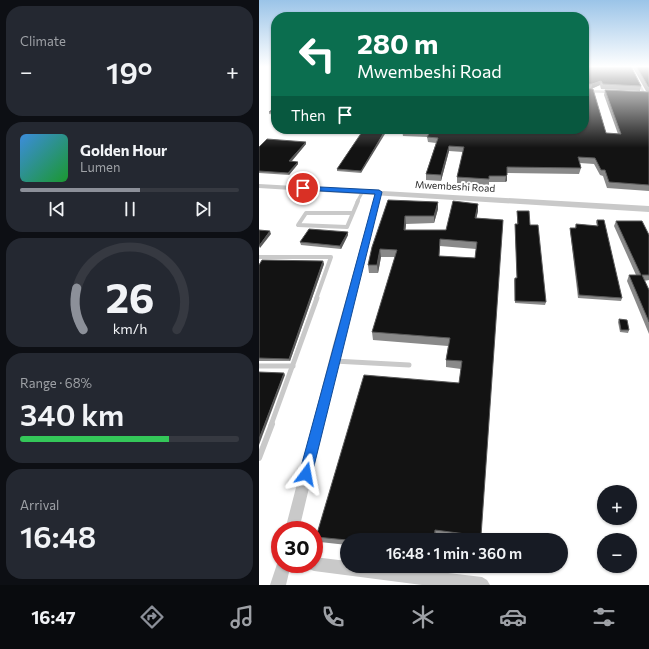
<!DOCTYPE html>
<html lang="en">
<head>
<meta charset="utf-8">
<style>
	:root { --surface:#171b24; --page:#242831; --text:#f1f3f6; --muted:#9ea1a6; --line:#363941; --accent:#8c9099 }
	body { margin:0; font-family:Commissioner,sans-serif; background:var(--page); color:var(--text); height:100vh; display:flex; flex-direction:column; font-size:15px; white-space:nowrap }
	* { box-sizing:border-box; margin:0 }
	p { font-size:13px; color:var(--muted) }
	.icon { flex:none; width:22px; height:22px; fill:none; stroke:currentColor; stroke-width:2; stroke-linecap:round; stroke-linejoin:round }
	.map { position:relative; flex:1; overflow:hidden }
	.side { display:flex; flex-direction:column; gap:6px; padding:6px; background:#0d0f14; width:259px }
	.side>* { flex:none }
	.top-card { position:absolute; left:12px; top:12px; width:318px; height:122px; border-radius:16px; box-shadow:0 1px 3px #0004; background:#0b6e4f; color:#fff; overflow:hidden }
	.fabs { position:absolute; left:338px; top:485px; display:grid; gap:8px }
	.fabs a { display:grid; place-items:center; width:40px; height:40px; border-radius:50%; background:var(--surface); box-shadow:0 1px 3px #0004; font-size:20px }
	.speed { position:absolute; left:12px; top:521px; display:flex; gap:8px; font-size:20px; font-weight:700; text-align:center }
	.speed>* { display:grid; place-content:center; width:52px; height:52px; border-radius:50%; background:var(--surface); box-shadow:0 1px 3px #0004; line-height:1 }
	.speed .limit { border:6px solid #d22; background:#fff; color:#111 }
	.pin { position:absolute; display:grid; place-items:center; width:34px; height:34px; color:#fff; margin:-17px; border:2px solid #fff; border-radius:50%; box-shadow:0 1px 4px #0007 }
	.me { position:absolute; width:44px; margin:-22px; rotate:13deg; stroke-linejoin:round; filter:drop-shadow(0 0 3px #0008) }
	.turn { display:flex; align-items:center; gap:14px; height:84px; padding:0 20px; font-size:18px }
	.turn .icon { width:52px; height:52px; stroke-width:2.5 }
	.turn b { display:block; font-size:28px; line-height:34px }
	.then { display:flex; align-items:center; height:38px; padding:0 20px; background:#0003; gap:8px; font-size:15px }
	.big { font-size:30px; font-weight:600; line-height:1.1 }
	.side .widget { flex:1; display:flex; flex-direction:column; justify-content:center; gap:6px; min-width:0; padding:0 14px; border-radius:16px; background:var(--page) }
	.side .dial { align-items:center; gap:0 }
	.dial svg { height:104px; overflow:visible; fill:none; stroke:var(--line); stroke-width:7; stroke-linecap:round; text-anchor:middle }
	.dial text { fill:var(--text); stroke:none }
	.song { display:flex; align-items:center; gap:12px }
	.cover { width:48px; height:48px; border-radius:6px; background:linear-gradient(135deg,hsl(210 70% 55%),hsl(130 70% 35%)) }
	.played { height:4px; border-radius:2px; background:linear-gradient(90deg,var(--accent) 55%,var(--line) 55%) }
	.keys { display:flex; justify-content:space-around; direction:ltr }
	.heat { display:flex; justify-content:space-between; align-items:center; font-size:22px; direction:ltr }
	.charge { height:6px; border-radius:3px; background:linear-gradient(90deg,#34c759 68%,var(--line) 0) }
	.trip { position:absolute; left:81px; top:533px; width:228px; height:40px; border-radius:20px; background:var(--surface); box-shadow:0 1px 3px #0004; font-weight:600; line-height:40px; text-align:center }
	.tabs { display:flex; height:64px; justify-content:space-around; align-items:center; background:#090b0e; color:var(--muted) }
	.tabs .icon { width:28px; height:28px }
	.tabs .selected { color:var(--accent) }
	.tabs b { font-size:18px; color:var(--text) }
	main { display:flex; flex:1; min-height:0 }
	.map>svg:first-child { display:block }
</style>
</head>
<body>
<main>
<section class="side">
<div class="widget"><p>Climate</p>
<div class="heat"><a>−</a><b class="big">19°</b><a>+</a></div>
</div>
<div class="widget">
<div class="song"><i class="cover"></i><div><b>Golden Hour</b><p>Lumen</p></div></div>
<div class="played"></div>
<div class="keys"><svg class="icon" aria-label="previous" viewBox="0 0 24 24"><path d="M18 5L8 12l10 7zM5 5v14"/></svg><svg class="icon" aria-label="pause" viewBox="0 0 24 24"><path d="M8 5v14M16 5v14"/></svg><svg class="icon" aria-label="next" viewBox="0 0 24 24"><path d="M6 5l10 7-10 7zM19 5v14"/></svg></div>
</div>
<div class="widget dial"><svg viewBox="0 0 100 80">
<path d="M14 69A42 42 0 1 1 86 69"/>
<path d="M14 69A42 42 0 0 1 9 37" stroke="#8c9099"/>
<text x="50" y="56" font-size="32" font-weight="700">26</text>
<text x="50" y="72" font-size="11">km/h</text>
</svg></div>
<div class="widget"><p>Range · 68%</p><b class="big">340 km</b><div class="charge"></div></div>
<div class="widget"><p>Arrival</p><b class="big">16:48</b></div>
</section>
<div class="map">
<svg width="390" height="585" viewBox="0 0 390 585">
	<rect width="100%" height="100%" fill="#fff"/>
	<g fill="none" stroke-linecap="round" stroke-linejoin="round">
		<!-- service-far4 -->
		<g stroke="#c9c9c9" stroke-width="2.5">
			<polyline points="379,82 385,93"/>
			<polyline points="325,91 351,92"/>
		</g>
		<!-- service-far3 -->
		<polyline stroke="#c9c9c9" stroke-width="3" points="98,202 104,191"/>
		<!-- service-far2 -->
		<g stroke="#c9c9c9" stroke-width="4">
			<polyline points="93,213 47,213 39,225 88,227 99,201"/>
			<polyline points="0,257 72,257 57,299"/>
		</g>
		<!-- service-far1 -->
		<g stroke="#c9c9c9" stroke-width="5">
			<polyline points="75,361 150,365"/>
			<polyline points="0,366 34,366"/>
			<polyline points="12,425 58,298"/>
		</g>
		<!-- service -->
		<polyline stroke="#c9c9c9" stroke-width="6" points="0,458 13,424"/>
		<!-- minor -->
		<g fill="#c9c9c9" fill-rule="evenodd">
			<polygon points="120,190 123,192 84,345 40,530 26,530 74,345 117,192"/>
			<polygon points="55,557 88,561 88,566 130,566 223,577 228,580 231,585 163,585 55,571 50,569 48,564 55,564"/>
			<polygon points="21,558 21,564 32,564 27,585 11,585 18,564"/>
		</g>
		<!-- tertiary -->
		<polygon fill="#c9c9c9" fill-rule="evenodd" points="0,184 390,206 390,212 0,188"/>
	</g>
	<!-- wall -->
	<g fill="#898989" fill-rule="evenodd">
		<polygon points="325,66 382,86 381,91 342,89 341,85 332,89 325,88 347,133 359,134 345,95 346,90 389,92 387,91 373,66 390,66 390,191 348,188 344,176 341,175 335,164 321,163 322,168 320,174 248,173 248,181 246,182 230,182 230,185 198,183 198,177 204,152 190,151 182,181 167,180 167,174 177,143 169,142 168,137 144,136 143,130 285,130 285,129 325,129"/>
		<polygon points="17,106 17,115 10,114 10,112"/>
		<polygon points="105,129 102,173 78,171 78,169"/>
		<polygon points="47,142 47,144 33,161 39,164 30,175 0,173 0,147"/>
		<path d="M 129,200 L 179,209 L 175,223 L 147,224 L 146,230 L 187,230 L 219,204 L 219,211 L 217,218 L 244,220 L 221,540 L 213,540 L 177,535 L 88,540 L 88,545 L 61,542 L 57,537 L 200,383 L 202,369 L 187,367 L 187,360 L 189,346 L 114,340 L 113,332 L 136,257 L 122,257 L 119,273 L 110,273 L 109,265 ZM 181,246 L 217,249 L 216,258 L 180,256 Z"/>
		<polygon points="258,211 271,225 287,302 286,305 256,303 255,280 256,278 258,278 256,227 256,224 258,224"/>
		<polygon points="338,220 363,298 362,301 319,298 311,230 311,228 316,228 317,224 338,226 337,222"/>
		<polygon points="357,221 390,235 390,280 385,281 390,290 390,334 368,281 370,275 377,275 355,226"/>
		<polygon points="89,235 82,249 42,245 41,242"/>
		<polygon points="64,261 65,264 31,361 0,361 0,265"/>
		<polygon points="360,319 370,330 369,333 361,332 359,322"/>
	</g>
	<!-- shaded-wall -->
	<g fill="#5a5a5a">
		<polygon points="342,81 341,85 332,89 333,84"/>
		<polygon points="127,129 129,129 102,173 102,171"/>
		<polygon points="47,142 47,144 31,163 30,161"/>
		<polygon points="190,146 190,151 182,181 182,175"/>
		<polygon points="39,162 39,164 30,175 29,173"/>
		<polygon points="248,175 248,181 246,182 247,176"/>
		<polygon points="179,202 179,209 175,223 175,216"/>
		<polygon points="219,204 219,211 216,225 216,218"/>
		<polygon points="146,216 147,224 146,238 145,230"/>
		<polygon points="11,231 12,234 1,248 0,246"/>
		<polygon points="89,232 89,235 82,249 81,246"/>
		<polygon points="121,249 122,257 119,273 118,265"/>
		<polygon points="64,261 65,264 31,361 30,359"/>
		<polygon points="25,373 26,375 0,445 0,439"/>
		<polygon points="176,530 177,535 176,540 175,540"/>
	</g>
	<!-- building -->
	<g fill="#131313" stroke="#5a5a5a" fill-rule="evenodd">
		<polygon points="325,66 372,66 382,86 344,84 342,81 333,84 325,84"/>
		<polygon points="377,66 390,66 390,87 389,86"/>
		<polygon points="325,88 334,89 347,133 362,134 346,90 390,92 390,185 350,182 346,170 342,170 336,158 319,157 322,168 248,167 248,175 247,176 230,176 230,179 198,177 205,147 190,146 182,175 167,174 179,138 168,137 171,132 143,130 144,129 270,129 286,130 286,129 325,129"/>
		<polygon points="17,106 17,113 10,112"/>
		<polygon points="105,129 127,129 102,171 78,169"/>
		<polygon points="8,139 47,142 30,161 39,162 29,173 0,171 0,147"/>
		<path d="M 129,200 L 179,202 L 175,216 L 146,216 L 145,230 L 187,230 L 194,201 L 219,204 L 216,218 L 244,220 L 222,536 L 176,530 L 175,540 L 88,540 L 57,537 L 105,375 L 200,383 L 203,361 L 187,360 L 191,338 L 113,332 L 138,250 L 121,249 L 118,265 L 109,265 L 113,247 ZM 181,239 L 218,242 L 216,258 L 180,256 Z"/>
		<polygon points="258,211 270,211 271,225 279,225 287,302 256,301 256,278 258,278 256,224 259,224"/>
		<polygon points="338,220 345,220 363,298 320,295 311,228 317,228 317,224 339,226"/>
		<polygon points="357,221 383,221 390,235 390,275 383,275 390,290 390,322 370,275 382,275"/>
		<polygon points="50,229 89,232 81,246 41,242"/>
		<polygon points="0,230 11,231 0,246"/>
		<polygon points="3,260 64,261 30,359 0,358 0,265"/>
		<polygon points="360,319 368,320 370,330 362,330"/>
		<polygon points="0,372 25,373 0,439"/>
	</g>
	<!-- sky -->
	<linearGradient id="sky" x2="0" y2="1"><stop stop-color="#9bc4e8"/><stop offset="0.45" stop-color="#fff"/><stop offset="1" stop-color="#fff" stop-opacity="0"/></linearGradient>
	<rect width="390" height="148" fill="url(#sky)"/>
	<!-- route -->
	<polygon fill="#1a73e8" stroke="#114b97" points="42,186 120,190 123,192 53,474 51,479 47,481 42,479 40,474 116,194 44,190 41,188"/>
	<g text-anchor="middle" stroke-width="4" stroke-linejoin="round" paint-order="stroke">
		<!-- far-street labels -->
		<g font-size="10" fill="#2c2c2c" stroke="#fff">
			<text transform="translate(196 186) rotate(3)" y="4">Mwembeshi Road</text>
		</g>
	</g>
</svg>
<div class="fabs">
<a>+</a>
<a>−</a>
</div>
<div class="speed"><div class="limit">30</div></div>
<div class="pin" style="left:44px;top:188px;background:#d93025"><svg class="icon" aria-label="arrive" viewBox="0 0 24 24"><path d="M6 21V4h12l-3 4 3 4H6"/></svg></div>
<svg class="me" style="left:47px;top:474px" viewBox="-20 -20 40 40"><path d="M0-17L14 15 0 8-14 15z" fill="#1a73e8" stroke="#fff" stroke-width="4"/></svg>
<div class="trip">16:48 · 1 min · 360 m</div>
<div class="top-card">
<div class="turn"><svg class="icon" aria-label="left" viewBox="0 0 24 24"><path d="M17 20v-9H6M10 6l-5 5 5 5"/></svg><div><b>280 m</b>Mwembeshi Road</div></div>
<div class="then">Then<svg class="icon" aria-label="arrive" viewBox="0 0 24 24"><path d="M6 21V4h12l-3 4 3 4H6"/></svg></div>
</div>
</div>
</main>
<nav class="tabs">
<b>16:47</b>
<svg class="icon selected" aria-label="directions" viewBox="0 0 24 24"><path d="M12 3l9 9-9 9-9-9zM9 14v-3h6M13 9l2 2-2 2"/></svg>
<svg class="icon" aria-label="music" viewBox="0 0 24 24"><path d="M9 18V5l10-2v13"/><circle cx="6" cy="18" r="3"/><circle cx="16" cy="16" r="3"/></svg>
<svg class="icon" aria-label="phone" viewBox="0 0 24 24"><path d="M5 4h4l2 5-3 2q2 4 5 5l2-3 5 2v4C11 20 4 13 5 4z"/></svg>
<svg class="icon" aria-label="climate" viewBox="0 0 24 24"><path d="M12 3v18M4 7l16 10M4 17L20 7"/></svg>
<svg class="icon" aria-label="car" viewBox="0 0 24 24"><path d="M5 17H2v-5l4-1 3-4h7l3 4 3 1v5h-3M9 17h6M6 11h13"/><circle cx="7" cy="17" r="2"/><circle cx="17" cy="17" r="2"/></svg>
<svg class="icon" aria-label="filters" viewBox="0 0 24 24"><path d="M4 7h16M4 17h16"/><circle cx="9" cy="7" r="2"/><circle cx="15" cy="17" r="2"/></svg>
</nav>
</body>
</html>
